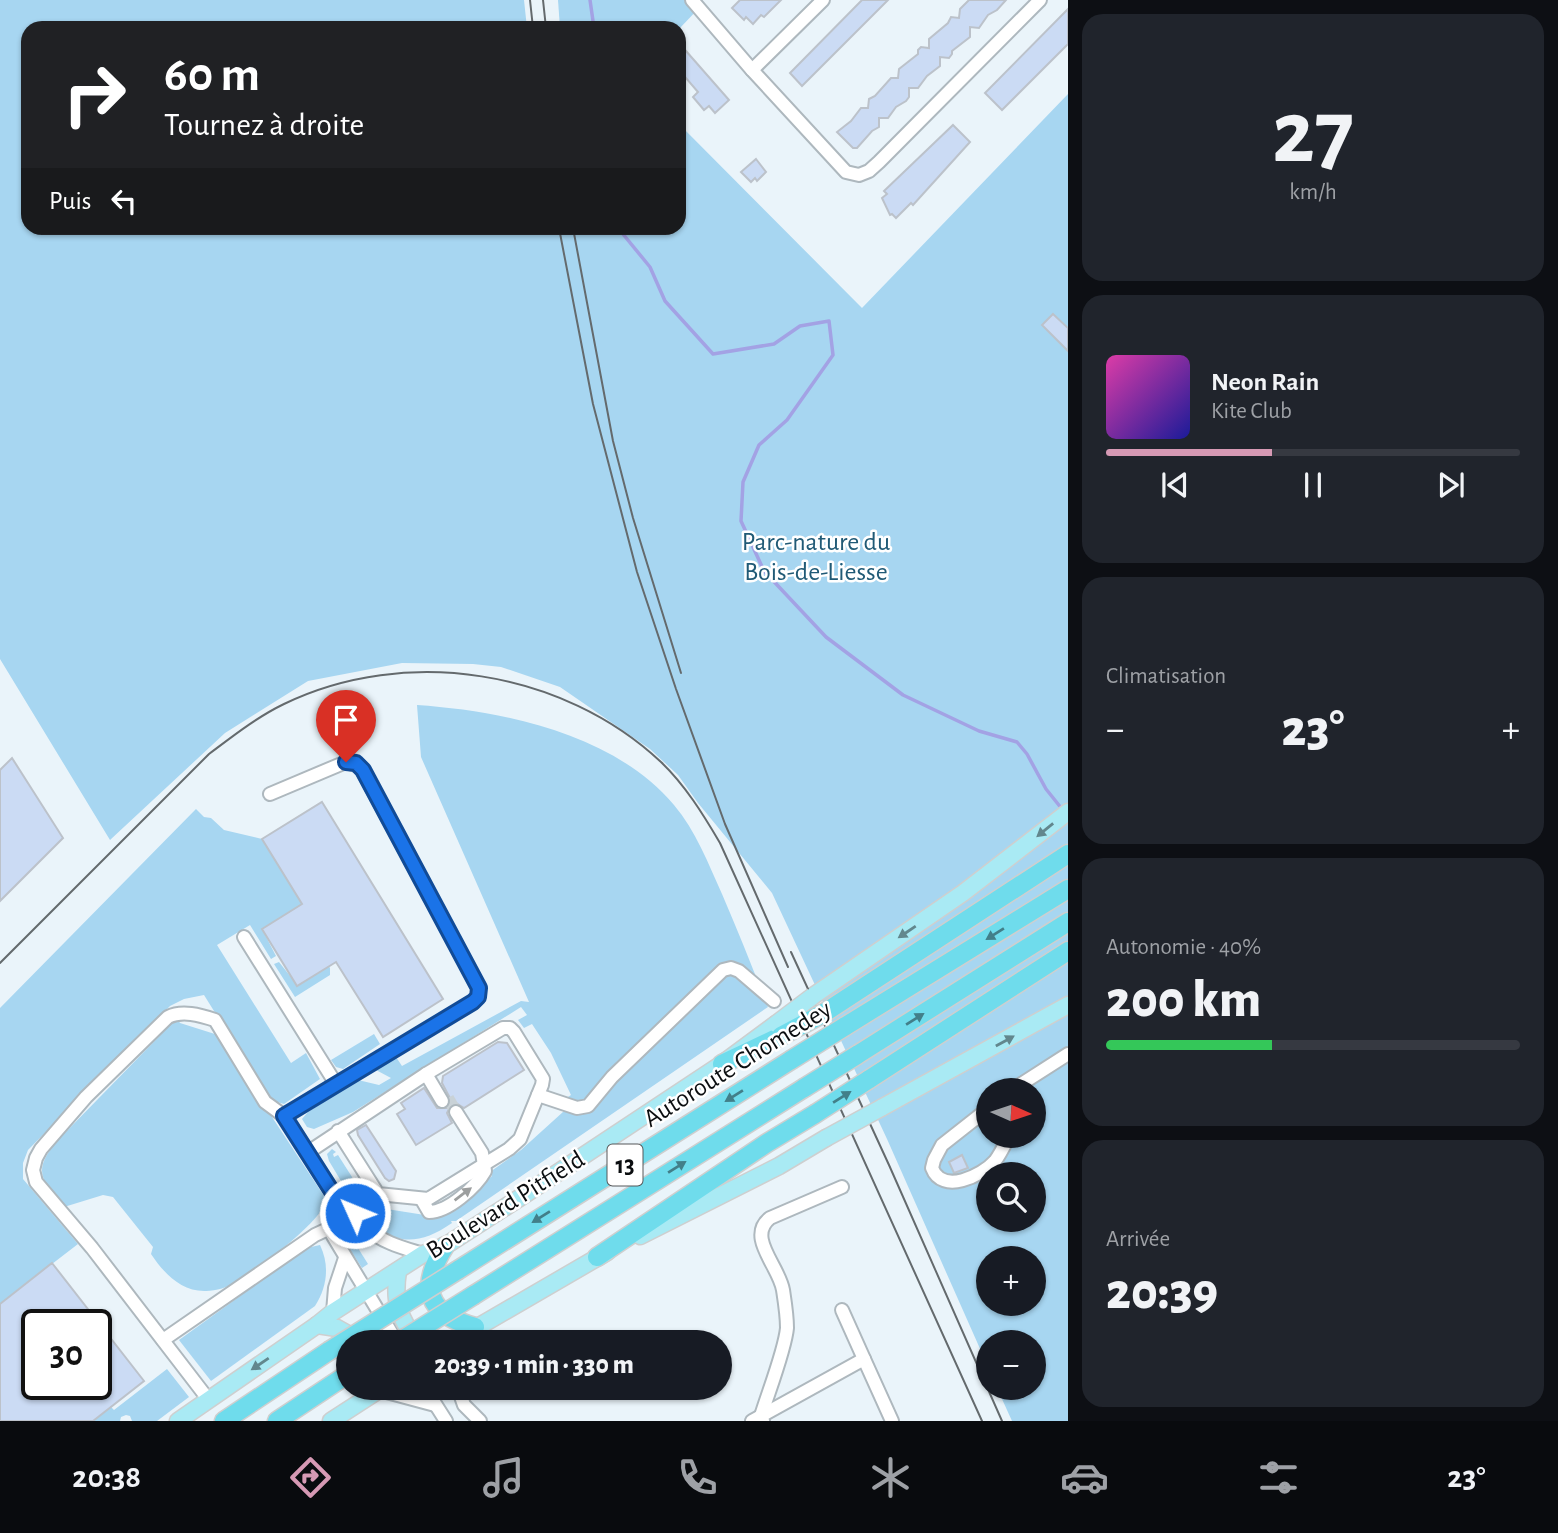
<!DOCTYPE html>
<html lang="fr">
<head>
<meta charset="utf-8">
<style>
	:root { --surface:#171b24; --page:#20242c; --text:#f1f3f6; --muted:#9ea1a6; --line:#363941; --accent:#d699b4 }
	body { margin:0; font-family:"Alegreya Sans",sans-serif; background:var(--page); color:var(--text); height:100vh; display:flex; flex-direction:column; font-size:26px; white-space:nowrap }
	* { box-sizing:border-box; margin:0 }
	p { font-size:23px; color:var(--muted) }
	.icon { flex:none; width:38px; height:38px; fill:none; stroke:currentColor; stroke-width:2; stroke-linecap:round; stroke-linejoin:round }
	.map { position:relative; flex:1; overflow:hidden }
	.details { display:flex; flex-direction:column; gap:14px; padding:14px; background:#0d0f14; width:490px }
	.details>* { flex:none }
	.top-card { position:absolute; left:21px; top:21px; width:665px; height:214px; border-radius:21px; box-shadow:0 2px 5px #0004; background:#202124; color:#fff; overflow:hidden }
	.needle { width:46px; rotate:93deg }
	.controls { position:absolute; left:976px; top:1078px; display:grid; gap:14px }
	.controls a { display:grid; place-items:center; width:70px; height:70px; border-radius:50%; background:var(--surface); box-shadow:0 2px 5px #0004; font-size:35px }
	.speed { position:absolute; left:21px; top:1309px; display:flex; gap:14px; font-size:35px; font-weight:700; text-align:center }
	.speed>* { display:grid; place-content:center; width:91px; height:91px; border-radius:50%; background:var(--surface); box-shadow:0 2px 5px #0004; line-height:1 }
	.speed .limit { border:4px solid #111; border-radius:10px; background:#fff; color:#111 }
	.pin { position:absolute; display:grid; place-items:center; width:60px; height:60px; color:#fff; margin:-72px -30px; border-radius:50% 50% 50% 0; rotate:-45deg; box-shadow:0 0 7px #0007 }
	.pin .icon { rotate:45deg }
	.me { position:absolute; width:77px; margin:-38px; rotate:314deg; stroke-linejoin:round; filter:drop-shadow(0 0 5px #0008) }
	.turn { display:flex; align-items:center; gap:24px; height:147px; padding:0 28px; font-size:32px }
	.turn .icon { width:91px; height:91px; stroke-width:2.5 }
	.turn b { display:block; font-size:49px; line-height:60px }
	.then { display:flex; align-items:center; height:66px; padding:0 28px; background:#0003; gap:14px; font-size:26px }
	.big { font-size:52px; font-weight:800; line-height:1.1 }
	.details .card { flex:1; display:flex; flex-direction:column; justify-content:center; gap:10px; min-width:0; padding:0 24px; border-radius:21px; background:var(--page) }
	.details .dial { align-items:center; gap:0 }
	.dial b { font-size:91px; line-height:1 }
	.song { display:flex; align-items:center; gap:21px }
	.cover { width:84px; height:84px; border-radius:10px; background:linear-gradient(135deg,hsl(320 70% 55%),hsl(240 70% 35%)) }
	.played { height:7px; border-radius:4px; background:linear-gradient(90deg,var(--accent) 40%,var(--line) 40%) }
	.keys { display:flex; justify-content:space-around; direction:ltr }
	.heat { display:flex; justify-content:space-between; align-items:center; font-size:38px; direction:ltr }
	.charge { height:10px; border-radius:5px; background:linear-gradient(90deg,#34c759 40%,var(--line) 0) }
	.trip { position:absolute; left:336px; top:1330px; width:396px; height:70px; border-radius:35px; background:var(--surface); box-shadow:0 2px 5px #0004; font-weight:800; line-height:70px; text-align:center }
	.tab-bar { display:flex; height:112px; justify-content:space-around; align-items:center; background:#090b0e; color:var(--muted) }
	.tab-bar .icon { width:49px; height:49px }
	.tab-bar .current { color:var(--accent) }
	.tab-bar b { font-size:32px; color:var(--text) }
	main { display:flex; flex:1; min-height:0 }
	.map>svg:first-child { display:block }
</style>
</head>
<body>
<main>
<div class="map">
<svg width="1068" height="1421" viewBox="0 0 1068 1421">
	<rect width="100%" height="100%" fill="#eaf4fa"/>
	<!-- green -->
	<g fill="#a7d6f1" fill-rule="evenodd">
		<path d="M 0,0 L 524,0 L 527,28 L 28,28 L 28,228 L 679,228 L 679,124 L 862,308 L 1068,94 L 1068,1421 L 1012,1421 L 997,1388 L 1034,1388 L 1034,1342 L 989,1342 L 989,1369 L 887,1139 L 772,893 L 698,803 L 678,775 L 650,749 L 560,687 L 501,667 L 473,664 L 402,663 L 308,681 L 225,733 L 110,840 L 0,659 ZM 989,1090 L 1034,1090 L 1034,1136 L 989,1136 ZM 989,1174 L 1034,1174 L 1034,1220 L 989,1220 ZM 989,1258 L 1034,1258 L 1034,1304 L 989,1304 Z"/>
		<polygon points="558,0 692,0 699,8 679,29 560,28"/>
		<path d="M 417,705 C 505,711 614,734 674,805 C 696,831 708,863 722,894 C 738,931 753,969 768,1007 L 456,1221 L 451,1221 L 452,1223 C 415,1249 386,1245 360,1207 L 367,1203 L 374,1207 L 431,1216 L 468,1197 L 492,1176 L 490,1172 L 521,1150 L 574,1102 L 568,1097 L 571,1095 L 551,1053 L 532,1024 L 524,1028 L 518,1020 L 527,1015 L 521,1007 L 353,1112 L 314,1129 L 307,1127 L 302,1119 L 308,1112 L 358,1080 L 379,1085 L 391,1078 L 376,1070 L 396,1057 L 402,1066 L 521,1001 L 529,1002 L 421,757 Z"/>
		<polygon points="196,809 204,817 211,818 224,830 262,839 313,921 299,930 288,913 262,929 276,956 271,959 250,925 217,945 291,1063 306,1053 320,1079 284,1104 274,1101 264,1091 204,995 184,999 170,1006 28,1150 23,1163 23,1179 78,1244 0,1304 0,1008"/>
		<polygon points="318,948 330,968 330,975 295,997 274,964 279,962 298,986 323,970"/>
		<path d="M 177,1018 L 180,1023 L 218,1035 L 326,1199 C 325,1220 256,1270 237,1282 C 228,1287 216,1291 206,1291 C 181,1292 163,1272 151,1254 L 153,1247 L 113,1197 L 103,1195 L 64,1207 C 41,1180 32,1171 57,1141 Z"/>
		<polygon points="374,1034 380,1044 343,1069 336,1067 331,1060"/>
		<polygon points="332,1149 336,1152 333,1154 334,1157 338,1155 352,1177 351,1182 341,1181 329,1161 327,1154"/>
		<polygon points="346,1229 368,1264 362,1268 340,1234"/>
		<path d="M 320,1245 C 330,1266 327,1287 315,1306 L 211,1381 L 179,1340 L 294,1257 L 311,1247 Z"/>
		<polygon points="167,1369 189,1397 157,1421 132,1421 130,1416 126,1415 121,1417 120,1421 93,1421 111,1407 114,1410"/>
	</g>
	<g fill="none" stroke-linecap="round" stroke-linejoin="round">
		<!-- stream -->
		<g stroke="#a3a2e4" stroke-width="3.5">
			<polyline points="590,0 594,28"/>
			<polyline points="618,228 650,267 665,301 713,354 774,344 800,326 829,321 833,355 787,420 759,445 743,482 741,521 764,571 826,637 903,695 979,731 1017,742 1027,754 1046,789 1062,809"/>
		</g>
	</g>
	<!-- building -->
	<g fill="#cbdbf4" stroke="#bcc2ca" stroke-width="2" fill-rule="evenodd">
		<polygon points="740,0 781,0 764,17 761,15 753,24 746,17 744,20 732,8"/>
		<polygon points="862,0 888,0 802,86 790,73"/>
		<polygon points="969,0 1006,0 997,10 988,15 979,28 970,27 970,37 952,51 952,54 949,58 940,57 940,66 927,76 918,88 909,88 909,97 906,101 896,107 888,118 879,118 879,127 872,131 857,148 853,148 837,132 851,121 861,108 868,108 869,99 875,96 891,78 898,78 899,69 918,54 918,50 921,47 929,48 929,39 948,23 951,17 959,18 960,9"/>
		<polygon points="1068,9 1068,44 1002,110 985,93"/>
		<polygon points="679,43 729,100 715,113 709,106 704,110 693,97 698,92 679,70"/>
		<polygon points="953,125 970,142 913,205 911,203 896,218 892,214 890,215 882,198 887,194 884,191"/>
		<polygon points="756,159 766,172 757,181 755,178 751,182 741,172"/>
		<polygon points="1053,314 1068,328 1068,351 1042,325"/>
		<polygon points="12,758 63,838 0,901 0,770"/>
		<polygon points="322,802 443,999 383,1037 336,962 297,986 262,929 302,904 262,839"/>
		<polygon points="498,1042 507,1043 524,1070 464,1108 456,1103 451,1105 447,1113 452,1123 416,1145 397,1114 405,1109 401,1103 424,1088 437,1108 447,1108 451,1100 442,1083 443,1076"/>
		<polygon points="366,1125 396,1171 394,1179 389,1181 385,1178 358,1135 357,1130"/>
		<polygon points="962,1155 968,1168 954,1173 949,1162"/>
		<path d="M 52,1263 L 144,1381 L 93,1421 L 0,1421 L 0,1304 ZM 37,1325 L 96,1325 L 96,1384 L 37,1384 Z"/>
	</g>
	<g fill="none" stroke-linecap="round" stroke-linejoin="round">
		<!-- minor-tunnel -->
		<polyline stroke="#c9d2d7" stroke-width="12" stroke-dasharray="12 6" stroke-linecap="butt" points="448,1098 456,1112"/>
		<defs>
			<g id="minor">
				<polyline points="692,0 752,70 846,172 859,175 869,171 879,162 1040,0"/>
				<polyline points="752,70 823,0"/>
				<polyline points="270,794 346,762 360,766 479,988 478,997 473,1002 284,1116"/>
				<polyline points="244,937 336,1084"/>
				<polyline points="426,1074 442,1101"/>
				<polyline points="1012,1090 1068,1054"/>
				<polyline points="538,1095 577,1108 588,1106 612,1077 723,970 731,968 739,971 774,1001"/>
				<path d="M 989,1108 L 942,1145 L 934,1160 L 932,1168 C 942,1195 982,1176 995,1161 C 1001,1153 1005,1144 1009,1136"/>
				<polyline points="307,1153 426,1074 503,1028 510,1028 514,1032 543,1079 542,1085 520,1139 509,1149 428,1199 378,1194 338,1131"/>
				<path d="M 370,1182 C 349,1195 332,1204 330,1231 L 397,1342"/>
				<path d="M 422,1200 L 429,1212 C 448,1212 476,1187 485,1171 L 482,1153 L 456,1112"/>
				<polyline points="842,1310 864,1359"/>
				<polyline points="333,1312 335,1288 345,1258"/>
				<polyline points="163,1340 315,1235 330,1228"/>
				<polyline points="425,1388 446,1421"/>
				<polyline points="458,1388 464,1405 480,1421"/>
				<polyline points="379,1390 435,1405"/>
				<path d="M 208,1399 L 92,1248 L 36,1182 L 33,1170 L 36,1158 L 41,1149 L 86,1097 L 168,1017 C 182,1010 200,1015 215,1020 L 265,1102 L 284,1116 L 333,1193 C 348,1202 355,1217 368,1229 C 383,1243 404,1248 423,1254"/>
				<polyline points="752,1421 864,1359 892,1421"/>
				<path d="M 763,1421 L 761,1416 C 768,1393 785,1350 787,1328 C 787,1315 785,1303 783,1290 C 779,1266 746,1237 770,1218 L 842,1187"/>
			</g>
			<g id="major">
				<polyline points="813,996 963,893 1068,812"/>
				<polyline points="881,1108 1068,1005"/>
				<polyline points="640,1236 779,1166 826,1138"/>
				<path d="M 398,1271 C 393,1303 399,1315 416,1342"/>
				<polyline points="317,1325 337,1328 362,1342"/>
				<polyline points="452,1342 607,1252"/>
				<polyline points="178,1421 317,1325 333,1312 423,1254 445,1246 524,1195 722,1064 776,1024"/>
				<polyline points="331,1421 382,1388"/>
			</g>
			<g id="highway">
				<polyline points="824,1013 1068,854"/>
				<polyline points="844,1027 1068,889"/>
				<polyline points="857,1055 1068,922"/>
				<polyline points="722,1064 781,1036"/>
				<polyline points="868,1080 1068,951"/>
				<path d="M 445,1246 C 419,1287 426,1314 475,1327"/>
				<polyline points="597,1257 767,1143 815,1114"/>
				<polyline points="458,1270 791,1060"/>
				<polyline points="474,1295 804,1088"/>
				<polyline points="224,1421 329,1351"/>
				<polyline points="277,1421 348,1374"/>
			</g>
		</defs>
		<!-- minor casing -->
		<use href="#minor" stroke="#aeb8be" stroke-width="16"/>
		<!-- major casing -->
		<use href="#major" stroke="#cecfcf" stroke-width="19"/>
		<!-- highway casing -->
		<use href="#highway" stroke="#cecfcf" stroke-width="21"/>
		<!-- minor -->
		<use href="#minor" stroke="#fff" stroke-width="12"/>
		<!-- major -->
		<use href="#major" stroke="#a9eaf4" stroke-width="16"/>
		<!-- highway -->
		<use href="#highway" stroke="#6fdcec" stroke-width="18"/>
		<!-- tram -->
		<g stroke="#646a6d" stroke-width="2">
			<polyline points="530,0 533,28"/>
			<polyline points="543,0 546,28"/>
			<polyline points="559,228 593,404 637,572 676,689 725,824 788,967"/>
			<polyline points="573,228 613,441 633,518 681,673"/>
			<polyline points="791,952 889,1165 1002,1421"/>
			<path d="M 0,963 L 209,754 C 233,736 257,717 284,704 C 406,645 563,670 661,762 C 685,785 703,814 720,843 L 982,1421"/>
		</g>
		<defs>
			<g id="major-bridge">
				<polyline points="776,1024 813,996"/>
				<polyline points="826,1138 881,1108"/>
			</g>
			<g id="highway-bridge">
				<polyline points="781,1036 824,1013"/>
				<polyline points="791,1060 844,1027"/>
				<polyline points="804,1088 857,1055"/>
				<polyline points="815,1114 868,1080"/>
				<polyline points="399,1342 474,1295"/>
				<polyline points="329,1351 458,1270"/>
			</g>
		</defs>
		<!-- major-bridge casing -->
		<use href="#major-bridge" stroke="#cecfcf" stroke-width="19" stroke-linecap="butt"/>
		<!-- highway-bridge casing -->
		<use href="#highway-bridge" stroke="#cecfcf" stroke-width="21" stroke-linecap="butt"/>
		<!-- major-bridge -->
		<use href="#major-bridge" stroke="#a9eaf4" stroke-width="16"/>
		<!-- highway-bridge -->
		<use href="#highway-bridge" stroke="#6fdcec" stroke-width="18"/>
	</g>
	<!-- one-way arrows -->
	<defs><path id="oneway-solid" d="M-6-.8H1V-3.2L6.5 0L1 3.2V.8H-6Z" transform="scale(1.75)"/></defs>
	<g fill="#62878d">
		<use href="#oneway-solid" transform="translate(1045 830) rotate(141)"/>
		<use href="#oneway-solid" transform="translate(907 932) rotate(146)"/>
		<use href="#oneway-solid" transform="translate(1005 1041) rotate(-29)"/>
		<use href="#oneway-solid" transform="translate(260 1364) rotate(146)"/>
	</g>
	<g fill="#427f89">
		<use href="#oneway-solid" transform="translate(995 934) rotate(148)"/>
		<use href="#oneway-solid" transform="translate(915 1019) rotate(-32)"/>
		<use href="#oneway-solid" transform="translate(734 1096) rotate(148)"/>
		<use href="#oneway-solid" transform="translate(842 1097) rotate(-32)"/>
		<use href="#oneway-solid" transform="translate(677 1167) rotate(-32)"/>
		<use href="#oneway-solid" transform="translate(541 1217) rotate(148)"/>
	</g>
	<use fill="#9d9f9f" href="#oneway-solid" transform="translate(463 1194) rotate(-37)"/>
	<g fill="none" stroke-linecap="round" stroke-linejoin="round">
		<defs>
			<polyline id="route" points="346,762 356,763 363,770 479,988 478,997 473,1002 284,1116 333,1193 343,1199 355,1213"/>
		</defs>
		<!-- route casing -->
		<use href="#route" stroke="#114b97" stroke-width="18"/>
		<!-- route -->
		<use href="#route" stroke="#1a73e8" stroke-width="12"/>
	</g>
	<g text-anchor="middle" stroke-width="5" stroke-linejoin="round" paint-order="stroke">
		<!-- shield labels -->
		<rect fill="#fff" stroke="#545658" stroke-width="2" x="607.5" y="1144.5" width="35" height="41" rx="5"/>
		<g font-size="24" font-weight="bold" fill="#0b0e10">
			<text x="625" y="1173">13</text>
		</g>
		<!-- park labels -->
		<g font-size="26" fill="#205a76" stroke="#fff">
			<text x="816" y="550">Parc-nature du<tspan x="816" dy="30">Bois-de-Liesse</tspan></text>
		</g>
		<!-- street labels -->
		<g font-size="26" fill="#0b0e10" stroke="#fff">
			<text transform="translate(737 1063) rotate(-32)" y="9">Autoroute Chomedey</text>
			<text transform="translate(505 1204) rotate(-32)" y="9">Boulevard Pitfield</text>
		</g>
	</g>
</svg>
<div class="controls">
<a><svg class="needle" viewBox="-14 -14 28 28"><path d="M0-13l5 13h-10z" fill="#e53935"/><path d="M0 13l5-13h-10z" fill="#9ea1a6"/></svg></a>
<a><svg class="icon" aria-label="search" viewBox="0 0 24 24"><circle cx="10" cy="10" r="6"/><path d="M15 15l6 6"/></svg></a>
<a>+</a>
<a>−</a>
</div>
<div class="speed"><div class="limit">30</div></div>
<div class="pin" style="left:346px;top:762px;background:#d93025"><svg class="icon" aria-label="arrive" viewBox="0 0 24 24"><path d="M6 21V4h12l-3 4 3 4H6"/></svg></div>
<svg class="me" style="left:355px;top:1213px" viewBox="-20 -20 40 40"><circle r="17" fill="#1a73e8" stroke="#fff" stroke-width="3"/><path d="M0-11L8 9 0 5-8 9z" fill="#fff"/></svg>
<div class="trip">20:39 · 1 min · 330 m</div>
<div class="top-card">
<div class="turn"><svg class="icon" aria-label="right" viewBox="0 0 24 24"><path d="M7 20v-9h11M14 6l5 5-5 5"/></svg><div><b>60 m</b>Tournez à droite</div></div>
<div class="then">Puis<svg class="icon" aria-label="left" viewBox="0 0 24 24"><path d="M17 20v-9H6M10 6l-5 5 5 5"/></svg></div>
</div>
</div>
<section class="details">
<div class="card dial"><b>27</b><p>km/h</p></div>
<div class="card">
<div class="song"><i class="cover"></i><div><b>Neon Rain</b><p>Kite Club</p></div></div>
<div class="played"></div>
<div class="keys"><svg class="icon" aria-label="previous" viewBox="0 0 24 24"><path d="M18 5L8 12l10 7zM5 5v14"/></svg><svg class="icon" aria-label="pause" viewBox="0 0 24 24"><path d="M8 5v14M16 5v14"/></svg><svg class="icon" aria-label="next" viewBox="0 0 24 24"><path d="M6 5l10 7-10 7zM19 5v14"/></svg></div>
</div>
<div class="card"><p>Climatisation</p>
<div class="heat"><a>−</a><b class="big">23°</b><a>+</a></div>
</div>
<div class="card"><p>Autonomie · 40%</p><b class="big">200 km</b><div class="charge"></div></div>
<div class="card"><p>Arrivée</p><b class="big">20:39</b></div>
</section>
</main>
<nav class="tab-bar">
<b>20:38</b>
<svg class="icon current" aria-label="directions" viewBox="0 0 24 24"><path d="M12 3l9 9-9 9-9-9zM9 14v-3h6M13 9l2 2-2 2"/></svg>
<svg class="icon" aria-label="music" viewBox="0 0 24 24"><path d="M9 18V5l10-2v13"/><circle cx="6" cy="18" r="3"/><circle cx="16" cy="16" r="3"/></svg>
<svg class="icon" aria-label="phone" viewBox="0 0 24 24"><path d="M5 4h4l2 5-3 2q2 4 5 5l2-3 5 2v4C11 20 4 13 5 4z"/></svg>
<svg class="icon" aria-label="climate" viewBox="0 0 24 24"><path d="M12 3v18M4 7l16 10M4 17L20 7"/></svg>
<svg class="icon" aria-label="car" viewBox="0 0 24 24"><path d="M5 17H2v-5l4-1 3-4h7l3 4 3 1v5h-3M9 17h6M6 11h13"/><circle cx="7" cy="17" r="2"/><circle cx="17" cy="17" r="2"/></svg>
<svg class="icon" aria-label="filters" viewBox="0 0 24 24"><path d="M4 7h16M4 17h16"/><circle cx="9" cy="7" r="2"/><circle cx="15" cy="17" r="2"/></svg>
<b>23°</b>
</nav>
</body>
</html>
